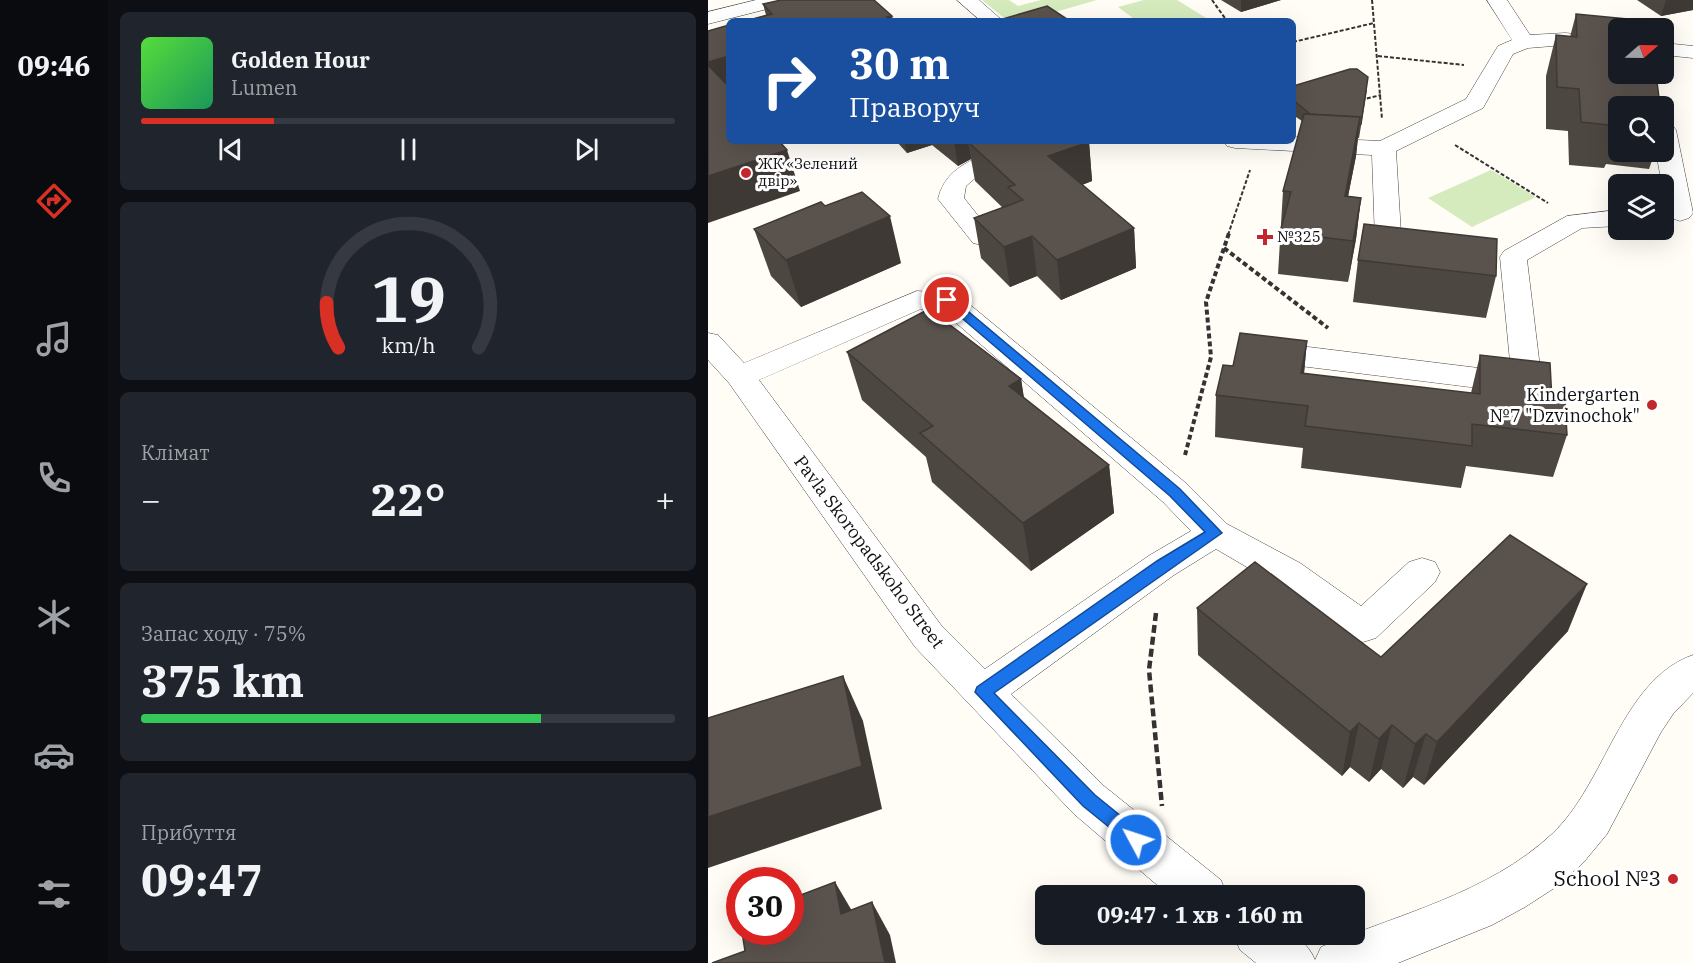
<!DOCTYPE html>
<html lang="uk">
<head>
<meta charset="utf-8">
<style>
	:root { --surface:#171b24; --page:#20242c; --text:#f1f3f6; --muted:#9ea1a6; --line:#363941; --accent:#d93025 }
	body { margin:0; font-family:"IBM Plex Serif",serif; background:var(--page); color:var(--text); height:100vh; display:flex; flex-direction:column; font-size:22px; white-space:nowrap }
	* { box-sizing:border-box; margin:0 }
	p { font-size:20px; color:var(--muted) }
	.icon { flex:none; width:33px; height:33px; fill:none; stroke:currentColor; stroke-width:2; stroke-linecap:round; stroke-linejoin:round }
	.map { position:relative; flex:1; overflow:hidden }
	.details { display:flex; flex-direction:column; gap:12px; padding:12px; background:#0d0f14; width:600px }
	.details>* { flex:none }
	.guide { position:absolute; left:18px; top:18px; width:570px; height:126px; border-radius:9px; box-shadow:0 6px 24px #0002; background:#1a4fa0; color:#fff; overflow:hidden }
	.needle { width:39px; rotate:70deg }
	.controls { position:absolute; left:900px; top:18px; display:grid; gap:12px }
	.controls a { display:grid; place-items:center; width:66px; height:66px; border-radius:9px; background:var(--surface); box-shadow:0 6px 24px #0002; font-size:30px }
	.speed { position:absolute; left:18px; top:867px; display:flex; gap:12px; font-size:30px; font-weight:700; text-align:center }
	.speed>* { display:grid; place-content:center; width:78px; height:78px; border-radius:50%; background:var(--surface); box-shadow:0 6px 24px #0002; line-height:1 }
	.speed .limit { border:9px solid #d22; background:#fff; color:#111 }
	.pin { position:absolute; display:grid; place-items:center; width:51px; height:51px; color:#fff; margin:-26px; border:3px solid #fff; border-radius:50%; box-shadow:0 2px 6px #0007 }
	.me { position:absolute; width:66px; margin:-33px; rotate:310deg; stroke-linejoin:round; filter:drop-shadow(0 0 4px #0008) }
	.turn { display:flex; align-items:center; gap:21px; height:126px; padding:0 24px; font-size:27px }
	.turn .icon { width:78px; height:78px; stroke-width:2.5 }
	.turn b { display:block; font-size:42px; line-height:51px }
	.big { font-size:45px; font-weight:800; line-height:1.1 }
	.details .card { flex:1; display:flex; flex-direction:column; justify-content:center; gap:9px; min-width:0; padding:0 21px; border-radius:9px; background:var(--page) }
	.details .dial { align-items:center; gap:0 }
	.dial svg { height:156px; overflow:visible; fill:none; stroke:var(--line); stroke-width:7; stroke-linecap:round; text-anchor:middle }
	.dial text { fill:var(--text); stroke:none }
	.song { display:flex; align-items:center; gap:18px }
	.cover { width:72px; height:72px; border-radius:9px; background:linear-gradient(135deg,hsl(110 70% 55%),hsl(150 70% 35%)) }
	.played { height:6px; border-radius:3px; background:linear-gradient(90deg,var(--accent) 25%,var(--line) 25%) }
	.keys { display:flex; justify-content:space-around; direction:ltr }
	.heat { display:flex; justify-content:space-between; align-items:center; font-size:33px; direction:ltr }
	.charge { height:9px; border-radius:4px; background:linear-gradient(90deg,#34c759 75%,var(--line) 0) }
	.trip { position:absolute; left:327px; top:885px; width:330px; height:60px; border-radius:9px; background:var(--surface); box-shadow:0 6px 24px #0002; font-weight:800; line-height:60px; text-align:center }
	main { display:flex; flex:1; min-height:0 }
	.menu { display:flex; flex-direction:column; width:108px; justify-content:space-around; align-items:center; background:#090b0e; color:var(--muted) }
	.menu .icon { width:42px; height:42px }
	.menu .current { color:var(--accent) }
	.menu b { font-size:27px; color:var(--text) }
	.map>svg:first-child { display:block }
</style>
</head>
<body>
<main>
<nav class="menu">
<b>09:46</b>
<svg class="icon current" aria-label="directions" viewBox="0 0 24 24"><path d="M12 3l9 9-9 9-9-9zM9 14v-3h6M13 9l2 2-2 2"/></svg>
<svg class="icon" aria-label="music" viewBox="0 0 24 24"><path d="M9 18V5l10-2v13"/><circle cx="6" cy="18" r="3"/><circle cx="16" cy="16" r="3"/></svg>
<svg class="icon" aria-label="phone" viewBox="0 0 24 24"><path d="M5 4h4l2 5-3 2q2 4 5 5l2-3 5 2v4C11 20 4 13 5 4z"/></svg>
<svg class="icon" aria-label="climate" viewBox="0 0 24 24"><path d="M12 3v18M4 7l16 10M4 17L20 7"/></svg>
<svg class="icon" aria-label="car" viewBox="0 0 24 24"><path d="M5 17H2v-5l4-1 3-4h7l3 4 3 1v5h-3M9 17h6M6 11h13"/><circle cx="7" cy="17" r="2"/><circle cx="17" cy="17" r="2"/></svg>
<svg class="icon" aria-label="filters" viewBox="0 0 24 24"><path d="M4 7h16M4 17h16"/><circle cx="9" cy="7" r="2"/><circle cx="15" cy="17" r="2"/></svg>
</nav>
<section class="details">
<div class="card">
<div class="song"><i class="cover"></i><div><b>Golden Hour</b><p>Lumen</p></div></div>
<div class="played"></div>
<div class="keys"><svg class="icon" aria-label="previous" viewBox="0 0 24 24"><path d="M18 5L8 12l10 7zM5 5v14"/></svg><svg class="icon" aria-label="pause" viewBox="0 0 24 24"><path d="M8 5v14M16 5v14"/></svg><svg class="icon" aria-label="next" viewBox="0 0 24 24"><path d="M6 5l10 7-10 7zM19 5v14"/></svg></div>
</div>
<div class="card dial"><svg viewBox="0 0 100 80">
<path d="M14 69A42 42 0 1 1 86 69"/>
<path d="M14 69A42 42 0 0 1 8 46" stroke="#d93025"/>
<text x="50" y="56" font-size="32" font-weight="700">19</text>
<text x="50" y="72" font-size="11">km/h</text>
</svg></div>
<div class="card"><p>Клімат</p>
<div class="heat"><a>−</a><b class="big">22°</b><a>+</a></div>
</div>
<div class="card"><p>Запас ходу · 75%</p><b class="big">375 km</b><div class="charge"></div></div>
<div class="card"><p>Прибуття</p><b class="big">09:47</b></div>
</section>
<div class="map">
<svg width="985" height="963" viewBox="0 0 985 963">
	<rect width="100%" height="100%" fill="#fffdf5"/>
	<!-- green -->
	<g fill="#d5ebbd">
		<polygon points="274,0 301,0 310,6 333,0 389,0 316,21 300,21"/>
		<polygon points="436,0 469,0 503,21 429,21 410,7"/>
		<polygon points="783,170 828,197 764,227 720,198"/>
	</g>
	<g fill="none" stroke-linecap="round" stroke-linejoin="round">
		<defs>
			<g id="minor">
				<polygon points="48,0 82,0 79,4 0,24 0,12"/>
				<polygon points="249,0 271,0 295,21 273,21"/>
				<path d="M 779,0 L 799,0 L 822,35 L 857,33 L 910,38 L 910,50 L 857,45 L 820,48 L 805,54 L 775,108 L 688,151 L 693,234 L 721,239 L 725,245 L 721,251 C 705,255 687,250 671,246 L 667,240 L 664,155 L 527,148 L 519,146 L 515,141 L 585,141 L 585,137 L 672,141 L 758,99 L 790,46 L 804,40 Z"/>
				<polygon points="956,43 985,46 985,58 956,55"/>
				<polygon points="956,123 964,125 968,130 985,213 981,218 972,221 963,218 959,213 948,152 956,152"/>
				<path d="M 322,141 L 357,141 L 353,146 L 272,174 L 258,186 L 256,198 L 287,237 L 283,243 L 274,245 L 265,243 L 230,199 C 239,158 287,153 322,141 Z"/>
				<polygon points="910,210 910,226 874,228 819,260 834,384 830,391 819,394 576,364 566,361 561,354 566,347 576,344 803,372 792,257 796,251 859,216"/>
				<path d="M 209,291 L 249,294 L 479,484 L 519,524 L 592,563 L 653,606 L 701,562 L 714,558 L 727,562 L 732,572 L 727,582 L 668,638 L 655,642 L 642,638 L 566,583 L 508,549 L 466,575 L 303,694 L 396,786 L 513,880 L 519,896 L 462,896 L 366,814 L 207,647 L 21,383 L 0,360 L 0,333 L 10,335 L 36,363 ZM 213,309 L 232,309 L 455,502 L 483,531 L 442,555 L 277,669 L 233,625 L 51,380 Z"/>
				<path d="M 985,655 L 985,693 L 965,714 L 953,732 L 899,834 L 875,863 L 848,887 L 817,907 L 784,925 L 690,963 L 548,963 L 532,950 L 525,934 C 559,934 592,924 607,960 L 613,947 C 690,914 780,894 844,834 C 898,784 913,680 985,655 Z"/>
			</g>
		</defs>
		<!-- minor casing -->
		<use href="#minor" stroke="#444" stroke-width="1"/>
		<!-- path-far2 -->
		<g stroke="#333" stroke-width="2" stroke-dasharray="4 2" stroke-linecap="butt">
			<polyline points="504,0 519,21"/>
			<polyline points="664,0 674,119"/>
			<polyline points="585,42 666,23"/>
			<polyline points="670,56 756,65"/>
			<polyline points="653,100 673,95"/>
			<polyline points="747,145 840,203"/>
			<polyline points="520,235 542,170"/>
		</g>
		<!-- path-far1 -->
		<g stroke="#333" stroke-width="4" stroke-dasharray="5 3" stroke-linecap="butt">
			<polyline points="516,248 620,328"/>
			<polyline points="477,455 503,357 498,302 521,233"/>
		</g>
		<!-- path -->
		<polyline stroke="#333" stroke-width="4.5" stroke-dasharray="8 4" stroke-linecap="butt" points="448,613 441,670 454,806"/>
		<!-- minor -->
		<use href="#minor" fill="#fff" fill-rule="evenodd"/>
	</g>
	<!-- wall -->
	<g fill="#4d4742">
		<polygon points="513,0 573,0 533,12"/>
		<polygon points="929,0 985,0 985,10 953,16"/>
		<polygon points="55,4 184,16 185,21 37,21 58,15"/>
		<polygon points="868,14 910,106 910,152 947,152 941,169 898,164 896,168 861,165 860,131 838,129 838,76 848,35 862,37"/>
		<polygon points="585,86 659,90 651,138 650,138 648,156 640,196 653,198 648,239 640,282 570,274 575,191 594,121 585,115"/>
		<polygon points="188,141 380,141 381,142 384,181 374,185 426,228 428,268 353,300 329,276 302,287 273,258 266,218 295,208 267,181 263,159 250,166 224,145 199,153"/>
		<polygon points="117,206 193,263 93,307 63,276 46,229"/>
		<polygon points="650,260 788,276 778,318 645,302"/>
		<polygon points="599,341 596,374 763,393 772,355 844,401 859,435 845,477 758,466 753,488 593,468 595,448 507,437 508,395 525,366"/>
		<polygon points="139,352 313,379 316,398 401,465 406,513 323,571 224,482 218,457 154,400"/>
		<polygon points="489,608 673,657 860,631 716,785 705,777 695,788 673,769 661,782 642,767 634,776 490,655"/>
	</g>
	<!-- shaded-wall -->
	<g fill="#3f3936">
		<polygon points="533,0 573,0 533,12"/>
		<polygon points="958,0 985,0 985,10 953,16"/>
		<polygon points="184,16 185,21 180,21 179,17"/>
		<polygon points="21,56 21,100 0,68 0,62"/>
		<polygon points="652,117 648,156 632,237 637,196"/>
		<polygon points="196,141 223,141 224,145 199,153"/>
		<polygon points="246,141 314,141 260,142 263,159 250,166"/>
		<polygon points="381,142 384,181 345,196 340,156"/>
		<polygon points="79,150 92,191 0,223 0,176"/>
		<polygon points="653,198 648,239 640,282 645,241"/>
		<polygon points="182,216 193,263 93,307 78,260"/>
		<polygon points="426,228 428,268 353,300 349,260"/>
		<polygon points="324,236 329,276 302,287 296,247"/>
		<polygon points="599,341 595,383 593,373"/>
		<polygon points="313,379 320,427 301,386"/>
		<polygon points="401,465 406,513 323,571 315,523"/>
		<polygon points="879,584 860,631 716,785 729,742"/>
		<polygon points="135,676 155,721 174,809 0,868 0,817"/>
		<polygon points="651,723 642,767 634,776 642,732"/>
		<polygon points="684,725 673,769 661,782 671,739"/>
		<polygon points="718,734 705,777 695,788 707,744"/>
		<polygon points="127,882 147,916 133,914"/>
		<polygon points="164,902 182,935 188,963 177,963"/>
	</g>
	<!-- building -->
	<g fill="#5a524d" stroke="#3f3936" stroke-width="1.5">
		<polygon points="73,0 166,0 184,16 179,17 183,21 37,21 64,14 55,4"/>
		<polygon points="339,6 362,21 288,21"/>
		<polygon points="868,14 940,21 941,28 910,28 910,74 948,74 952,106 910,106 910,121 909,121 909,126 873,122 871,89 849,87 848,35 869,37"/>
		<polygon points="21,25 21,56 0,62 0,31"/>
		<polygon points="0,65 21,87 21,141 71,141 79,150 0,176"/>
		<polygon points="642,69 649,69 660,77 653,124 651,124 652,117 601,114 601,113 585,100 585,86"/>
		<polygon points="596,114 652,117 637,196 653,198 645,241 572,232 583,192 575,191"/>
		<polygon points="262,141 380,141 381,142 340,156 426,228 349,260 324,236 296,247 266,218 315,200 300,187 307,185 260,142"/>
		<polygon points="154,192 182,216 78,260 46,229 113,202 117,206"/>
		<polygon points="656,224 789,239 788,276 650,260"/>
		<polygon points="221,309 313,379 301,386 401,465 315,523 212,433 225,426 139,352"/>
		<polygon points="532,333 599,341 593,373 772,394 772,355 842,363 844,401 857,403 859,435 764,424 764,446 597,426 600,406 508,395 515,365 525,366"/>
		<polygon points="802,535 879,584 729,742 718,734 707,744 684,725 671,739 651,723 642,732 489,608 547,562 673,657"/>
		<polygon points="135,676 154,766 0,817 0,718"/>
		<polygon points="127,882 133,914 164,902 177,963 4,963 37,951 34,932 82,932 82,899"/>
	</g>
	<!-- route -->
	<polygon fill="#1a73e8" stroke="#114b97" stroke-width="1.5" points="235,297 243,297 472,489 514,533 286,693 387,795 435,834 437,840 435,846 428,849 375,806 267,692 269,687 449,561 497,532 462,496 235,302"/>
	<!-- markers -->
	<g fill="#c4262e" stroke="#fff" stroke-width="2">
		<circle cx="38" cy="173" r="6"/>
		<path d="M554 228h6v6h6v6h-6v6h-6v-6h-6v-6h6z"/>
		<circle cx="944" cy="405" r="6"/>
		<circle cx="965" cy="879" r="6"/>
	</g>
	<g text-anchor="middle" stroke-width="6" stroke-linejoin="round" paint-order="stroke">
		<!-- far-poi labels -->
		<g font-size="15" fill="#111" stroke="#fff" text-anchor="start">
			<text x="50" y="169">ЖК «Зелений<tspan x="50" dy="17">двір»</tspan></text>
			<text x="569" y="242">№325</text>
		</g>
		<!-- poi labels -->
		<g font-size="18" fill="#111" stroke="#fff" text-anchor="end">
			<text x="932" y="401">Kindergarten<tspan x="932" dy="21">№7 "Dzvinochok"</tspan></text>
		</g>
		<!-- street labels -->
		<g font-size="18" fill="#111" stroke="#fff">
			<text transform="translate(161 552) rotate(53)" y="6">Pavla Skoropadskoho Street</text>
		</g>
		<!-- near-poi labels -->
		<g font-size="21" fill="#111" stroke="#fff" text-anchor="end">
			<text x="953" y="886">School №3</text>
		</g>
	</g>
</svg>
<div class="controls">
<a><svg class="needle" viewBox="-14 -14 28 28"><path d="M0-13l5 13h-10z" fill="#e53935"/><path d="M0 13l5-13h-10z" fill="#9ea1a6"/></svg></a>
<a><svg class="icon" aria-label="search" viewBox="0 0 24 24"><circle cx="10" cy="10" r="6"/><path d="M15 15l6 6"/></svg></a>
<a><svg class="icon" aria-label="layers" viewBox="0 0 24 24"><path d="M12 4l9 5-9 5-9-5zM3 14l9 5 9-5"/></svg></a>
</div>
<div class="speed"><div class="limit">30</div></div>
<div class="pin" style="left:239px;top:300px;background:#d93025"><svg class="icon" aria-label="arrive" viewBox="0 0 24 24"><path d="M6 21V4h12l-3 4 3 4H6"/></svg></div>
<svg class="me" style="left:428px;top:840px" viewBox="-20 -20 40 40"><circle r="17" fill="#1a73e8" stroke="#fff" stroke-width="3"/><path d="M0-11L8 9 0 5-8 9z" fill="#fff"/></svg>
<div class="trip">09:47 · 1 хв · 160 m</div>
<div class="guide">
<div class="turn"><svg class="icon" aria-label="right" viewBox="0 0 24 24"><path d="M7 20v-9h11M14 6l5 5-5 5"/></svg><div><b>30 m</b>Праворуч</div></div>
</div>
</div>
</main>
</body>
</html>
